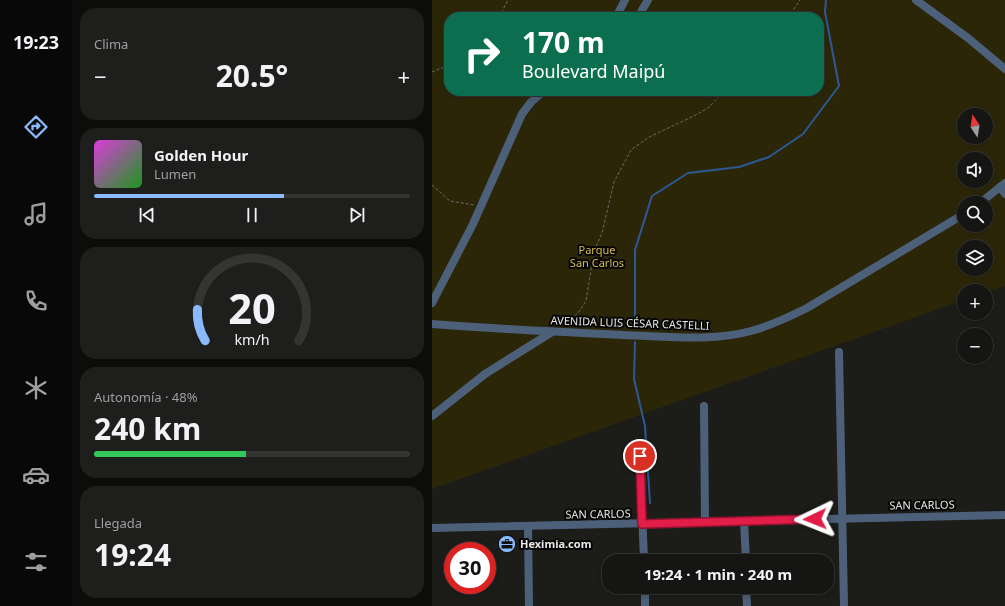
<!DOCTYPE html>
<html lang="es">
<head>
<meta charset="utf-8">
<style>
	:root { --surface:#151513; --page:#1e1e1c; --text:#f1f3f6; --muted:#9d9fa0; --line:#343433; --accent:#8abafc }
	body { margin:0; font-family:"Noto Sans",sans-serif; background:var(--page); color:var(--text); height:100vh; display:flex; flex-direction:column; font-size:15px; white-space:nowrap }
	* { box-sizing:border-box; margin:0 }
	p { font-size:13px; color:var(--muted) }
	.icon { flex:none; width:22px; height:22px; fill:none; stroke:currentColor; stroke-width:2; stroke-linecap:round; stroke-linejoin:round }
	.map { position:relative; flex:1; overflow:hidden }
	.sheet { display:flex; flex-direction:column; gap:8px; padding:8px; background:#0c0c0a; width:360px }
	.sheet>* { flex:none }
	.guide { position:absolute; left:12px; top:12px; width:380px; height:84px; border-radius:16px; box-shadow:0 2px 6px #0003,0 0 0 1px var(--line); background:#0b6e4f; color:#fff; overflow:hidden }
	.needle { width:26px; rotate:348deg }
	.tools { position:absolute; left:525px; top:108px; display:grid; gap:8px }
	.tools a { display:grid; place-items:center; width:36px; height:36px; border-radius:50%; background:var(--surface); box-shadow:0 2px 6px #0003,0 0 0 1px var(--line); font-size:20px }
	.speed { position:absolute; left:12px; top:542px; display:flex; gap:8px; font-size:20px; font-weight:700; text-align:center }
	.speed>* { display:grid; place-content:center; width:52px; height:52px; border-radius:50%; background:var(--surface); box-shadow:0 2px 6px #0003,0 0 0 1px var(--line); line-height:1 }
	.speed .limit { border:6px solid #d22; background:#fff; color:#111 }
	.pin { position:absolute; display:grid; place-items:center; width:34px; height:34px; color:#fff; margin:-17px; border:2px solid #fff; border-radius:50%; box-shadow:0 1px 4px #0007 }
	.me { position:absolute; width:44px; margin:-22px; rotate:268deg; stroke-linejoin:round; filter:drop-shadow(0 0 3px #0008) }
	.turn { display:flex; align-items:center; gap:14px; height:84px; padding:0 12px; font-size:18px }
	.turn .icon { width:52px; height:52px; stroke-width:2.5 }
	.turn b { display:block; font-size:28px; line-height:34px }
	.big { font-size:30px; font-weight:700; line-height:1.1 }
	.sheet .tile { flex:1; display:flex; flex-direction:column; justify-content:center; gap:6px; min-width:0; padding:0 14px; border-radius:16px; background:var(--page) }
	.sheet .dial { align-items:center; gap:0 }
	.dial svg { height:104px; overflow:visible; fill:none; stroke:var(--line); stroke-width:7; stroke-linecap:round; text-anchor:middle }
	.dial text { fill:var(--text); stroke:none }
	.song { display:flex; align-items:center; gap:12px }
	.cover { width:48px; height:48px; border-radius:6px; background:linear-gradient(135deg,hsl(300 70% 55%),hsl(120 70% 35%)) }
	.played { height:4px; border-radius:2px; background:linear-gradient(90deg,var(--accent) 60%,var(--line) 60%) }
	.keys { display:flex; justify-content:space-around; direction:ltr }
	.heat { display:flex; justify-content:space-between; align-items:center; font-size:22px; direction:ltr }
	.charge { height:6px; border-radius:3px; background:linear-gradient(90deg,#34c759 48%,var(--line) 0) }
	.trip { position:absolute; left:170px; top:554px; width:232px; height:40px; border-radius:16px; background:var(--surface); box-shadow:0 2px 6px #0003,0 0 0 1px var(--line); font-weight:700; line-height:40px; text-align:center }
	main { display:flex; flex:1; min-height:0 }
	.tabs { display:flex; flex-direction:column; width:72px; justify-content:space-around; align-items:center; background:#080808; color:var(--muted) }
	.tabs .icon { width:28px; height:28px }
	.tabs .current { color:var(--accent) }
	.tabs b { font-size:18px; color:var(--text) }
	.map>svg:first-child { display:block }
</style>
</head>
<body>
<main>
<nav class="tabs">
<b>19:23</b>
<svg class="icon current" aria-label="directions" viewBox="0 0 24 24"><path d="M12 3l9 9-9 9-9-9zM9 14v-3h6M13 9l2 2-2 2"/></svg>
<svg class="icon" aria-label="music" viewBox="0 0 24 24"><path d="M9 18V5l10-2v13"/><circle cx="6" cy="18" r="3"/><circle cx="16" cy="16" r="3"/></svg>
<svg class="icon" aria-label="phone" viewBox="0 0 24 24"><path d="M5 4h4l2 5-3 2q2 4 5 5l2-3 5 2v4C11 20 4 13 5 4z"/></svg>
<svg class="icon" aria-label="climate" viewBox="0 0 24 24"><path d="M12 3v18M4 7l16 10M4 17L20 7"/></svg>
<svg class="icon" aria-label="car" viewBox="0 0 24 24"><path d="M5 17H2v-5l4-1 3-4h7l3 4 3 1v5h-3M9 17h6M6 11h13"/><circle cx="7" cy="17" r="2"/><circle cx="17" cy="17" r="2"/></svg>
<svg class="icon" aria-label="filters" viewBox="0 0 24 24"><path d="M4 7h16M4 17h16"/><circle cx="9" cy="7" r="2"/><circle cx="15" cy="17" r="2"/></svg>
</nav>
<section class="sheet">
<div class="tile"><p>Clima</p>
<div class="heat"><a>−</a><b class="big">20.5°</b><a>+</a></div>
</div>
<div class="tile">
<div class="song"><i class="cover"></i><div><b>Golden Hour</b><p>Lumen</p></div></div>
<div class="played"></div>
<div class="keys"><svg class="icon" aria-label="previous" viewBox="0 0 24 24"><path d="M18 5L8 12l10 7zM5 5v14"/></svg><svg class="icon" aria-label="pause" viewBox="0 0 24 24"><path d="M8 5v14M16 5v14"/></svg><svg class="icon" aria-label="next" viewBox="0 0 24 24"><path d="M6 5l10 7-10 7zM19 5v14"/></svg></div>
</div>
<div class="tile dial"><svg viewBox="0 0 100 80">
<path d="M14 69A42 42 0 1 1 86 69"/>
<path d="M14 69A42 42 0 0 1 8 45" stroke="#8abafc"/>
<text x="50" y="56" font-size="32" font-weight="700">20</text>
<text x="50" y="72" font-size="11">km/h</text>
</svg></div>
<div class="tile"><p>Autonomía · 48%</p><b class="big">240 km</b><div class="charge"></div></div>
<div class="tile"><p>Llegada</p><b class="big">19:24</b></div>
</section>
<div class="map">
<svg width="573" height="606" viewBox="0 0 573 606">
	<rect width="100%" height="100%" fill="#1c1c19"/>
	<!-- green -->
	<path fill="#2c2609" fill-rule="evenodd" d="M 0,0 L 573,0 L 573,286 L 554,293 L 554,291 L 532,291 L 532,300 L 0,489 ZM 17,17 L 387,17 L 387,91 L 17,91 ZM 532,115 L 554,115 L 554,137 L 532,137 ZM 532,159 L 554,159 L 554,181 L 532,181 ZM 532,203 L 554,203 L 554,225 L 532,225 ZM 532,247 L 554,247 L 554,269 L 532,269 Z"/>
	<g fill="none" stroke-linecap="round" stroke-linejoin="round">
		<!-- stream -->
		<g stroke="#2d5993" stroke-width="2">
			<polyline points="203,320 203,250 220,196 256,173 307,167 337,157 371,134 407,86 393,12 394,0"/>
			<polyline points="203,342 202,379 213,426 218,503"/>
		</g>
		<!-- path -->
		<g stroke="#6b6b68" stroke-width="1" stroke-dasharray="3 2" stroke-linecap="butt">
			<polyline points="67,17 76,0"/>
			<polyline points="355,17 362,9 368,0"/>
			<polyline points="0,72 17,65"/>
			<polyline points="0,185 18,201 42,205"/>
			<polyline points="130,324 137,321 146,313 154,301 162,251 170,233 182,182 199,150 217,137 262,116 276,108 292,91"/>
		</g>
		<!-- street -->
		<g stroke="#4d607a" stroke-width="8">
			<polyline points="484,0 536,38 573,69"/>
			<polyline points="184,17 193,0"/>
			<polyline points="206,17 216,0"/>
			<polyline points="230,17 248,15"/>
			<polyline points="568,187 573,194"/>
			<polyline points="548,203 573,183"/>
			<polyline points="0,303 41,224 90,114 99,102 112,91"/>
			<path d="M 0,324 C 64,329 128,332 191,335 C 232,336 280,342 319,331 C 338,326 357,317 375,308 L 532,214"/>
			<polyline points="407,352 412,606"/>
			<polyline points="272,406 273,522"/>
			<polyline points="0,416 53,374 120,332"/>
			<polyline points="208,456 212,561"/>
			<polyline points="312,521 314,561"/>
			<polyline points="96,526 97,606"/>
			<polyline points="0,528 573,515"/>
			<polyline points="213,587 213,606"/>
			<polyline points="314,587 315,606"/>
		</g>
	</g>
	<g fill="none" stroke-linecap="round" stroke-linejoin="round">
		<defs>
			<polyline id="route" points="208,456 210,524 383,519"/>
		</defs>
		<!-- route casing -->
		<use href="#route" stroke="#92132f" stroke-width="10"/>
		<!-- route -->
		<use href="#route" stroke="#e11d48" stroke-width="7"/>
	</g>
	<!-- icons -->
	<defs>
		<symbol id="office-disc" viewBox="-11 -11 22 22"><circle r="9.5" fill="#8abafc" stroke="#070606"/><path d="M-6-3h4V-5.5h4V-3h4V5H-6ZM-1-4.5V-3h2v-1.5ZM-6 0V1H6V0Z" fill="#111"/></symbol>
	</defs>
	<g fill-rule="evenodd">
		<use href="#office-disc" x="65" y="534" width="20" height="20"/>
	</g>
	<g text-anchor="middle" stroke-width="4" stroke-linejoin="round" paint-order="stroke">
		<!-- park labels -->
		<g font-size="11" fill="#d9bf49" stroke="#070606">
			<text x="165" y="254">Parque<tspan x="165" dy="13">San Carlos</tspan></text>
		</g>
		<!-- street labels -->
		<g font-size="11" fill="#e7e7e5" stroke="#070606">
			<text transform="translate(198 323) rotate(2)" y="4">AVENIDA LUIS CÉSAR CASTELLI</text>
			<text transform="translate(490 505) rotate(-1)" y="4">SAN CARLOS</text>
			<text transform="translate(166 514) rotate(-1)" y="4">SAN CARLOS</text>
		</g>
		<!-- poi labels -->
		<g font-size="11" font-weight="bold" fill="#e7e7e5" stroke="#070606" text-anchor="start">
			<text x="88" y="548">Heximia.com</text>
		</g>
	</g>
</svg>
<div class="tools">
<a><svg class="needle" viewBox="-14 -14 28 28"><path d="M0-13l5 13h-10z" fill="#e53935"/><path d="M0 13l5-13h-10z" fill="#9d9fa0"/></svg></a>
<a><svg class="icon" aria-label="sound" viewBox="0 0 24 24"><path d="M4 9h4l5-4v14l-5-4H4zM17 9q2 3 0 6"/></svg></a>
<a><svg class="icon" aria-label="search" viewBox="0 0 24 24"><circle cx="10" cy="10" r="6"/><path d="M15 15l6 6"/></svg></a>
<a><svg class="icon" aria-label="layers" viewBox="0 0 24 24"><path d="M12 4l9 5-9 5-9-5zM3 14l9 5 9-5"/></svg></a>
<a>+</a>
<a>−</a>
</div>
<div class="speed"><div class="limit">30</div></div>
<div class="pin" style="left:208px;top:456px;background:#d93025"><svg class="icon" aria-label="arrive" viewBox="0 0 24 24"><path d="M6 21V4h12l-3 4 3 4H6"/></svg></div>
<svg class="me" style="left:383px;top:519px" viewBox="-20 -20 40 40"><path d="M0-17L14 15 0 8-14 15z" fill="#e11d48" stroke="#fff" stroke-width="4"/></svg>
<div class="trip">19:24 · 1 min · 240 m</div>
<div class="guide">
<div class="turn"><svg class="icon" aria-label="right" viewBox="0 0 24 24"><path d="M7 20v-9h11M14 6l5 5-5 5"/></svg><div><b>170 m</b>Boulevard Maipú</div></div>
</div>
</div>
</main>
</body>
</html>
